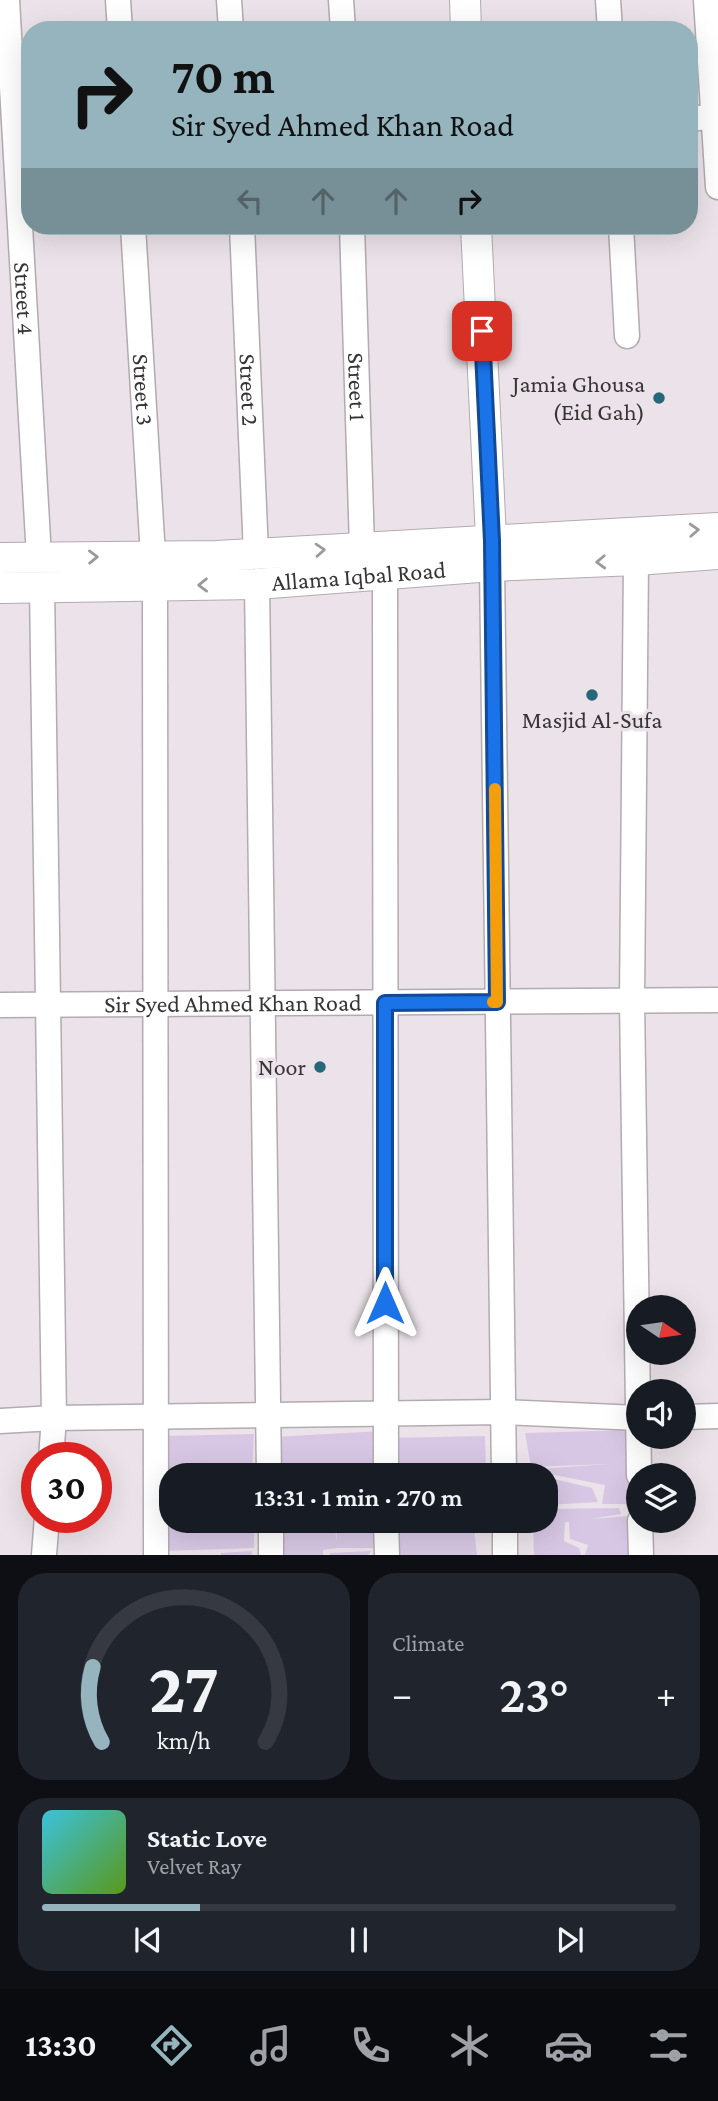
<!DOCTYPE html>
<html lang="en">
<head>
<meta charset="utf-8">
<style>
	:root { --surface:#171b24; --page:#20242c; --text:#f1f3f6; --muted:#9ea1a6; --line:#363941; --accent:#95b4be }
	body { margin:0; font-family:"Crimson Pro",serif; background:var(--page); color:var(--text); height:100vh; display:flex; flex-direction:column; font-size:26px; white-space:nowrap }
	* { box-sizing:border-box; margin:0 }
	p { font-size:23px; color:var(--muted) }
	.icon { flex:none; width:38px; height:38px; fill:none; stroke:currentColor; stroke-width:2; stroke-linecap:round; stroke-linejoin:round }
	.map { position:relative; height:1555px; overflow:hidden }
	.side { display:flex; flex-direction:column; gap:18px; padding:18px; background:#0d0f14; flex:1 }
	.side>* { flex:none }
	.banner { position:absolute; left:21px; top:21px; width:677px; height:214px; border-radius:28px; box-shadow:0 7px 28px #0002; background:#95b4be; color:#111; overflow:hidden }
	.needle { width:46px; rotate:103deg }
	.tools { position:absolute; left:626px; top:1295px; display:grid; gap:14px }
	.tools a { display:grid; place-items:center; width:70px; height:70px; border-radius:50%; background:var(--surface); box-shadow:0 7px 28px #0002; font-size:35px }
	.speed { position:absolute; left:21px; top:1442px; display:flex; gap:14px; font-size:35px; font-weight:700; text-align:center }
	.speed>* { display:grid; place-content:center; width:91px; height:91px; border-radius:50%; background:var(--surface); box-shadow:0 7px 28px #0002; line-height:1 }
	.speed .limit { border:10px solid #d22; background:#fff; color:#111 }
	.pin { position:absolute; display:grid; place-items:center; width:60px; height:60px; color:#fff; margin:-30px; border-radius:14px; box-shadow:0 4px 10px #0006 }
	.me { position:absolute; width:77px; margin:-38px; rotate:0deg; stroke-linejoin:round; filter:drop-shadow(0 0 5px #0008) }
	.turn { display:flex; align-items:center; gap:24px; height:147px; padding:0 35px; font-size:32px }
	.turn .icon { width:91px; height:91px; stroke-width:2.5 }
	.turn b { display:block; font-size:49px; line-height:60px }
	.lanes { display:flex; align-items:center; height:66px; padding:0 35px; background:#0003; justify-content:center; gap:35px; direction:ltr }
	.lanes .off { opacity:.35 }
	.big { font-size:52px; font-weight:600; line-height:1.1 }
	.side .tile { flex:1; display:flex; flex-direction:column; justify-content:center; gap:10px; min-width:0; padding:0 24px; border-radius:28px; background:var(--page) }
	.side .dial { align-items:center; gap:0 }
	.dial svg { height:182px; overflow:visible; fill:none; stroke:var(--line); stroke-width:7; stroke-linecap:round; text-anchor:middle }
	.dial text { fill:var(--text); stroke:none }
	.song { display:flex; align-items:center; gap:21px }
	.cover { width:84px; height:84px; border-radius:10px; background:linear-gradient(135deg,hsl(190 70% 55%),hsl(90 70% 35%)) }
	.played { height:7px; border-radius:4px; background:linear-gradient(90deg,var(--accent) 25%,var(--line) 25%) }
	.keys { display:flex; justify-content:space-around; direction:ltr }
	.heat { display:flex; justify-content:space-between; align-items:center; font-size:38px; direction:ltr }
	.side .tiles { flex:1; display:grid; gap:18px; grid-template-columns:1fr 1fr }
	.tile:last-child { grid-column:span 2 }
	.trip { position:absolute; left:159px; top:1463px; width:399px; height:70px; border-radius:28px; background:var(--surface); box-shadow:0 7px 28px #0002; font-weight:600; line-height:70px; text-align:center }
	.tabs { display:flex; height:112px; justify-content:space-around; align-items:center; background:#090b0e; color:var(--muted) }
	.tabs .icon { width:49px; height:49px }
	.tabs .selected { color:var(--accent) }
	.tabs b { font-size:32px; color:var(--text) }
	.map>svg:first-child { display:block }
</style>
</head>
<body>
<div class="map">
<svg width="718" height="1555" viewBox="0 0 718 1555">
	<rect width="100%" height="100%" fill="#ebe3e9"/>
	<!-- building -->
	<g fill="#d7c7e4">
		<polygon points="633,1430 636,1464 637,1555 585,1555 588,1545 570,1539 569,1522 565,1522 564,1541 579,1548 581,1555 534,1555 533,1521 546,1521 546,1509 619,1508 621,1514 591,1519 628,1516 631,1504 602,1504 605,1485 549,1474 539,1469 609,1464 531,1467 525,1433"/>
		<polygon points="382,1431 383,1475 273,1475 273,1437"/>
		<polygon points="254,1434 252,1475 175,1475 164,1471 165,1436"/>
		<polygon points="485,1436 486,1475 387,1475 388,1438"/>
		<polygon points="546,1477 592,1488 598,1502 546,1505"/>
		<polygon points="172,1519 172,1521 254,1521 254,1548 163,1551 165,1520"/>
		<polygon points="280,1521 334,1521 337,1543 336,1521 378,1521 378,1548 337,1548 323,1550 323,1555 280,1555"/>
		<polygon points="387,1521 473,1521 477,1555 386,1555"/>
		<polygon points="252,1551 252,1555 221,1555 221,1553"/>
		<polygon points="371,1551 368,1555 330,1555 330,1553"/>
	</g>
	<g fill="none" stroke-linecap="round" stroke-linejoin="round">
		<defs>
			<g id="minor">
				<path id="s1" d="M 7,0 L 39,557"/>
				<polyline points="118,0 120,30"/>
				<polyline points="229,0 231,30"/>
				<polyline points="341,0 343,30"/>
				<polyline points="608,0 610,30"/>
				<polyline points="706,0 718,187"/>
				<polyline points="690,119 718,116"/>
				<path id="s2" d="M 133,226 L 153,556"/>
				<path id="s3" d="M 242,226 L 256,554"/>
				<path id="s4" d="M 352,226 L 362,547"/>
				<polyline points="621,226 627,336"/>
				<polyline points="636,560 632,1001 639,1475"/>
				<polyline points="492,566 504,1475"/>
				<polyline points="385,574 386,1475"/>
				<polyline points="257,584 269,1475"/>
				<polyline points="155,586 156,1555"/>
				<polyline points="42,587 54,1418 51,1458"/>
				<path id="s5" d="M 0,1005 L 718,1000"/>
				<polyline points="684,1417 718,1416"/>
				<polyline points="0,1421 54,1418 503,1412 639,1418"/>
				<polyline points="271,1521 271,1555"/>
				<polyline points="386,1521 387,1555"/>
				<polyline points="505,1521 505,1555"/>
				<polyline points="640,1521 641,1555"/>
				<polyline points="44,1555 47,1517"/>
			</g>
			<g id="tertiary">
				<polyline points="465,0 466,30"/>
				<polyline points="476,226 492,559"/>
				<polyline points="0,558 217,556 718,528"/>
				<path id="s6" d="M 0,588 L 257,584 L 492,566 L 636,560 L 718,554"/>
			</g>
		</defs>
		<!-- minor casing -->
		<use href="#minor" stroke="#b2abb1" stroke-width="27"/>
		<!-- tertiary casing -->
		<use href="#tertiary" stroke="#b2abb1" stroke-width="32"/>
		<!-- minor -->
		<use href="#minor" stroke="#fff" stroke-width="24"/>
		<!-- tertiary -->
		<use href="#tertiary" stroke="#fff" stroke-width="30"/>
	</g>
	<!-- one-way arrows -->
	<defs><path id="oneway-chevron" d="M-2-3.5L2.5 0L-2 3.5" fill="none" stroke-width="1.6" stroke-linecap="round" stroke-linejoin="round" transform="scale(1.75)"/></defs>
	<g stroke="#9b9a9a">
		<use href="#oneway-chevron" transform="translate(694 530) rotate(-3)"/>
		<use href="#oneway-chevron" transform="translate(320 550) rotate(-4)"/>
		<use href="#oneway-chevron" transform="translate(93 557) rotate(-1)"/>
		<use href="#oneway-chevron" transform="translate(601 562) rotate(178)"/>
		<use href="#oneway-chevron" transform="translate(203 585) rotate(179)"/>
	</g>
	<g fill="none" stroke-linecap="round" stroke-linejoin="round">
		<defs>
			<polyline id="route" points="385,1303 385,1003 497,1002 492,541 482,331"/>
		</defs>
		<!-- route casing -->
		<use href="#route" stroke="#114b97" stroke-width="18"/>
		<!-- route -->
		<use href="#route" stroke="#1a73e8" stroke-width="12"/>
		<!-- slow -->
		<polyline stroke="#f59e0b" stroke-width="12" points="493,1002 497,1002 495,789"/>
	</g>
	<!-- markers -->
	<g fill="#24687a" stroke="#ebe3e9" stroke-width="2.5">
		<circle cx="659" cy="398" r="7"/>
		<circle cx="592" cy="695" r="7"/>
		<circle cx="320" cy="1067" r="7"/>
	</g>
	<g text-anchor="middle" stroke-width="7" stroke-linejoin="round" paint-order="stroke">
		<!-- street labels -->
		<g font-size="24" fill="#373436" stroke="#ebe3e9">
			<text dy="8" stroke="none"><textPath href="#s1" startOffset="299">Street 4</textPath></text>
			<text dy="8" stroke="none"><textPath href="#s4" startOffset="161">Street 1</textPath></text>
			<text dy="8" stroke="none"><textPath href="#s3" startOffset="164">Street 2</textPath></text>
			<text dy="8" stroke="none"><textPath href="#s2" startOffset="164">Street 3</textPath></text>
			<text dy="8" stroke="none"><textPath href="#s6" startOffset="359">Allama Iqbal Road</textPath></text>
			<text dy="8" stroke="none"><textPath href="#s5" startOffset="233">Sir Syed Ahmed Khan Road</textPath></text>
		</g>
		<!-- poi labels -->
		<g font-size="24" fill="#373436" stroke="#ebe3e9" text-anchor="end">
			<text x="645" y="392">Jamia Ghousa<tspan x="645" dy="28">(Eid Gah)</tspan></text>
			<text x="592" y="728" text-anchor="middle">Masjid Al-Sufa</text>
			<text x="306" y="1075">Noor</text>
		</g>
	</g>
</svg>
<div class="tools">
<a><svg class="needle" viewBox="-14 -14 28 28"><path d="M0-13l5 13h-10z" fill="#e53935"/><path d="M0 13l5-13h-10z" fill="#9ea1a6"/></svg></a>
<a><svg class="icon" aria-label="sound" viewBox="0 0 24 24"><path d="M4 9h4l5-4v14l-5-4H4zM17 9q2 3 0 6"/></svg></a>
<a><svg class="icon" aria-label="layers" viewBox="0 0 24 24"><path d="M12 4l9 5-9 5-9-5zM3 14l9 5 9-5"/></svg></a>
</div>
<div class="speed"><div class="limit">30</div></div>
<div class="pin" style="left:482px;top:331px;background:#d93025"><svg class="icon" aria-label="arrive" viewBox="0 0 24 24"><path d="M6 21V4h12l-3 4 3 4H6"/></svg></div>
<svg class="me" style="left:385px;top:1303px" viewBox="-20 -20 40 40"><path d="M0-17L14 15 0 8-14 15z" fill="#1a73e8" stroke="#fff" stroke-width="4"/></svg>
<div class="trip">13:31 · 1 min · 270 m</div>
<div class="banner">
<div class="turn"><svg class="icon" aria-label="right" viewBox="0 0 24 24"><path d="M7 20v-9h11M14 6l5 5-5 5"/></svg><div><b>70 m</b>Sir Syed Ahmed Khan Road</div></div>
<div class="lanes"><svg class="icon off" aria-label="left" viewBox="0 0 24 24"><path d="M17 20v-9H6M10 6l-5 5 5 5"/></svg><svg class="icon off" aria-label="ahead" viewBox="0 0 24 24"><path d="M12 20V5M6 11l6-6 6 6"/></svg><svg class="icon off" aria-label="ahead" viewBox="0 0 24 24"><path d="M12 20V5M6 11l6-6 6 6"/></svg><svg class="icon" aria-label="right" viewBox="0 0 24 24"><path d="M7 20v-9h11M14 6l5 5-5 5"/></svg></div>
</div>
</div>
<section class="side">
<div class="tiles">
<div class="tile dial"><svg viewBox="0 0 100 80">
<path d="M14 69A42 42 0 1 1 86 69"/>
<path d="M14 69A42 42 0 0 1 10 36" stroke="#95b4be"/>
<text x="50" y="56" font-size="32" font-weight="700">27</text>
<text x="50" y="72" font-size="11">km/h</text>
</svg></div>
<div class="tile"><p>Climate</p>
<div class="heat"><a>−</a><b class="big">23°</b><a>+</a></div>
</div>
<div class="tile">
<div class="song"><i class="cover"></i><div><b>Static Love</b><p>Velvet Ray</p></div></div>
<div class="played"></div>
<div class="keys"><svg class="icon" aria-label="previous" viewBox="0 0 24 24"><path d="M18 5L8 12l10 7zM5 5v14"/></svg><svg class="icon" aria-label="pause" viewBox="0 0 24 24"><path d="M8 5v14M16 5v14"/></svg><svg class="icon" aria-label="next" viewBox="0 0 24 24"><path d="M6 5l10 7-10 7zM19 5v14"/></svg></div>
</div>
</div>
</section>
<nav class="tabs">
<b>13:30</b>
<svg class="icon selected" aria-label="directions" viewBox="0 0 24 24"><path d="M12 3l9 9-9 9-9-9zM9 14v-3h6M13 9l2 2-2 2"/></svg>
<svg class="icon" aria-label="music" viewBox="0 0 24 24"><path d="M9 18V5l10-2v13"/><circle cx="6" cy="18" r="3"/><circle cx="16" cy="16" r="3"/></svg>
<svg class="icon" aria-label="phone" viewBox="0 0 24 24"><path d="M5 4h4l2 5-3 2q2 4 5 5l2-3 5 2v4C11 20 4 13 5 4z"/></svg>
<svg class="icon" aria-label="climate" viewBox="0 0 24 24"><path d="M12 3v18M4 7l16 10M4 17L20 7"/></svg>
<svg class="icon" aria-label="car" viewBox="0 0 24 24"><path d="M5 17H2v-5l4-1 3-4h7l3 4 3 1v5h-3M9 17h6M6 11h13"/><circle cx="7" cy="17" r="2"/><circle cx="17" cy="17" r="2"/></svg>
<svg class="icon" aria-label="filters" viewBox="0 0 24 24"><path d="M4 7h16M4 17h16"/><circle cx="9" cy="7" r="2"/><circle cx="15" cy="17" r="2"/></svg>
</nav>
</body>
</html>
